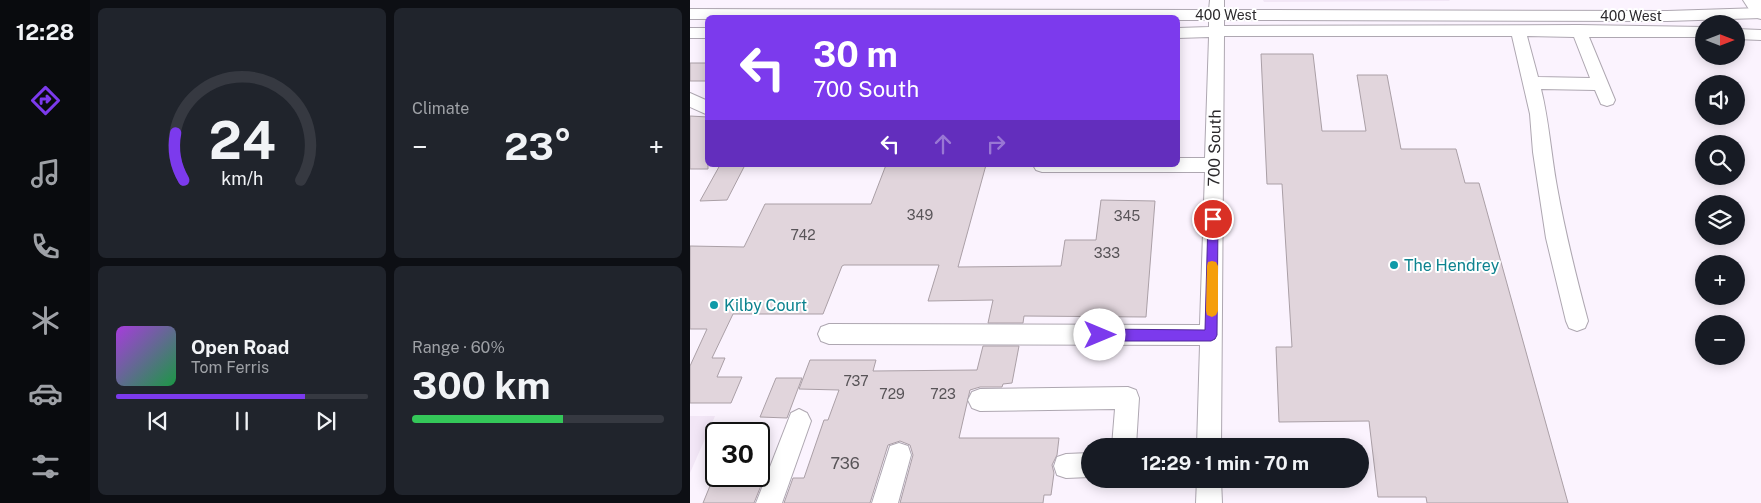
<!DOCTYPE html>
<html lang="en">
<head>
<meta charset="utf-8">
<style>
	:root { --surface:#171b24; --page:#20242c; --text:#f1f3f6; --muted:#9ea1a6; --line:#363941; --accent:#7c3aed }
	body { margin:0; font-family:"Public Sans",sans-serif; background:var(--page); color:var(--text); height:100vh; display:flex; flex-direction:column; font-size:19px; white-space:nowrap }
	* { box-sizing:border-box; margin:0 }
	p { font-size:16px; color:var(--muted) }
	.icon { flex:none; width:28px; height:28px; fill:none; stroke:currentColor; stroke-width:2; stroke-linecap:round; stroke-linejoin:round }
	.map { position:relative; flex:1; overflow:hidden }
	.sheet { display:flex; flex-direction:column; gap:8px; padding:8px; background:#0d0f14; width:600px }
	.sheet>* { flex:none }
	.hud { position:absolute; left:15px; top:15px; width:475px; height:152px; border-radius:8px; box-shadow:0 2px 12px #0003; background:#7c3aed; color:#fff; overflow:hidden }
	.needle { width:32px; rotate:90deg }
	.buttons { position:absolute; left:1005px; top:15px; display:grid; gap:10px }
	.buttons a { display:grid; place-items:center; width:50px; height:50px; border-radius:50%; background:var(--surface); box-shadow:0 2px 12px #0003; font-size:25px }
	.speed { position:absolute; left:15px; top:422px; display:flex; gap:10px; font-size:25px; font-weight:700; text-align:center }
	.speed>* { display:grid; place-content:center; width:65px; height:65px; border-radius:50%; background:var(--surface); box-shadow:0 2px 12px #0003; line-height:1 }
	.speed .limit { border:2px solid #111; border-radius:8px; background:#fff; color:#111 }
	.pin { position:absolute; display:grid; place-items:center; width:42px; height:42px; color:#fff; margin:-21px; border:2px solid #fff; border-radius:50%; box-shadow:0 1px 5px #0007 }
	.me { position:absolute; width:55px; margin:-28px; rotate:90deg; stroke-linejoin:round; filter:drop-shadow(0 0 4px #0008) }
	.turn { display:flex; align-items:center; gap:18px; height:105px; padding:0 25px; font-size:22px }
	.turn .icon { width:65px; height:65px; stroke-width:2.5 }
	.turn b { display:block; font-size:35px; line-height:42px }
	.lanes { display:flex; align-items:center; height:48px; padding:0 25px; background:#0003; justify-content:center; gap:25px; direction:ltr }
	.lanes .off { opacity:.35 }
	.big { font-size:38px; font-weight:700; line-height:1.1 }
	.sheet .tile { flex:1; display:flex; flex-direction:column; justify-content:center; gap:8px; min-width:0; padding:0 18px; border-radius:8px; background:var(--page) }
	.sheet .dial { align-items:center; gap:0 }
	.dial svg { height:130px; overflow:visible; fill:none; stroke:var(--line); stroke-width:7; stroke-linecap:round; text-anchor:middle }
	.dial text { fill:var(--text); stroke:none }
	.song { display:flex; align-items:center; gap:15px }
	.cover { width:60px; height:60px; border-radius:8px; background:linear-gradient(135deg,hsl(280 70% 55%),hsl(140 70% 35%)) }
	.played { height:5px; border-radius:2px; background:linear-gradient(90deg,var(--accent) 75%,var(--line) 75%) }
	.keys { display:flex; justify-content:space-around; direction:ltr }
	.heat { display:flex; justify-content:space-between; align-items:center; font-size:28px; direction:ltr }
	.charge { height:8px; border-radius:4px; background:linear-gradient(90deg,#34c759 60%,var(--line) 0) }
	.sheet .tiles { flex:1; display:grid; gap:8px; grid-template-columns:repeat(2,1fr) }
	.trip { position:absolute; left:391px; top:438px; width:288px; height:50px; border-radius:25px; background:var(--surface); box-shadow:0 2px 12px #0003; font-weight:700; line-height:50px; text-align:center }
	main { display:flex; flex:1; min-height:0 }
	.menu { display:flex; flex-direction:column; width:90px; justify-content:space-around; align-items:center; background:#090b0e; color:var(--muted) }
	.menu .icon { width:35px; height:35px }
	.menu .active { color:var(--accent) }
	.menu b { font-size:22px; color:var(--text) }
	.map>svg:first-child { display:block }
</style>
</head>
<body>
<main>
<nav class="menu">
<b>12:28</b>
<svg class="icon active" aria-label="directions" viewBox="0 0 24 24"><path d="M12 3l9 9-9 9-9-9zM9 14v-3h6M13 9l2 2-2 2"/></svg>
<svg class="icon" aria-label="music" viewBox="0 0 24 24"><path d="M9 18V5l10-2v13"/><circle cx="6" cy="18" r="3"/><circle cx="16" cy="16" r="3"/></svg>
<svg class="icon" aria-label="phone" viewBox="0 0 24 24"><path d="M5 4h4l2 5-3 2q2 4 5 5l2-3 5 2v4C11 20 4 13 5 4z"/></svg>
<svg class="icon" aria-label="climate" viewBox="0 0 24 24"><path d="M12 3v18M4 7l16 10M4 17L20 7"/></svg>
<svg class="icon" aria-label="car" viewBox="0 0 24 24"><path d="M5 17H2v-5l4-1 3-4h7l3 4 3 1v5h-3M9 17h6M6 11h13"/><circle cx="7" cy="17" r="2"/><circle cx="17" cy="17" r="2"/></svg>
<svg class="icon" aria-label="filters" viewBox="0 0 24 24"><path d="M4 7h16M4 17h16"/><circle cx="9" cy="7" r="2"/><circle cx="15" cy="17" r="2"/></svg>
</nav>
<section class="sheet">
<div class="tiles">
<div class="tile dial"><svg viewBox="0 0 100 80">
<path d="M14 69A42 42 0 1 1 86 69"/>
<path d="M14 69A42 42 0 0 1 9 40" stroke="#7c3aed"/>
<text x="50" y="56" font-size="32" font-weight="700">24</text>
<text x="50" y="72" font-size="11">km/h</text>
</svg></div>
<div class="tile"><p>Climate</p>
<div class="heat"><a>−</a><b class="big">23°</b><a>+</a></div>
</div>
<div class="tile">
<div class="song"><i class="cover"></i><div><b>Open Road</b><p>Tom Ferris</p></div></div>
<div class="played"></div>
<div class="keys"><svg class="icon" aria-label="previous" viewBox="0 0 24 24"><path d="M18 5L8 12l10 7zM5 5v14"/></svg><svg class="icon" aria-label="pause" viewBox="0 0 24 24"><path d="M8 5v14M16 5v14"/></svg><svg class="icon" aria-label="next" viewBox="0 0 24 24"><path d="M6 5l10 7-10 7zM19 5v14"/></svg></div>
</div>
<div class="tile"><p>Range · 60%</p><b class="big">300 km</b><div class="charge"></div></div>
</div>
</section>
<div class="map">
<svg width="1071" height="503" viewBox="0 0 1071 503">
	<rect width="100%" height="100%" fill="#fbf3fe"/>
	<!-- built -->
	<g fill="#f2e6f6">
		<polygon points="573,0 759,0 760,1 574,2"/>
		<polygon points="0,416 25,416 0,473"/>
	</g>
	<!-- building -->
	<g fill="#e1d5dc" stroke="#aa9fa6">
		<polygon points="571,54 623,54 632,131 676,131 667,75 697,75 711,149 766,149 775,183 789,183 878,503 737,503 736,497 688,497 679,421 589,422 586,347 602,347 592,184 577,184"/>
		<rect x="0" y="63" width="18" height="18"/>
		<polygon points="0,116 18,117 18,169 0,169"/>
		<polygon points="30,165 55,165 37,200 10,201"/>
		<polygon points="196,165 296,165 268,267 371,266 375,240 406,240 411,200 465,201 456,317 334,316 333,323 298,323 303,300 238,301 249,265 154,265 152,266 133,314 43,314 22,358 35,358 27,377 52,377 41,403 0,403 0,366 17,329 0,329 0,246 54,247 75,204 181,204"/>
		<polygon points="293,346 329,346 322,383 313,384 312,387 290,387 280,390 269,438 369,438 367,455 362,465 364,473 361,495 354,495 353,503 210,503 223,455 220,445 210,441 198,445 180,503 94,503 103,478 114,478 134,420 138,420 149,390 109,389 120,360 186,360 183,371 287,370"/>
		<polygon points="86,378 112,378 97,418 70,417"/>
		<polygon points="24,476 70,476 70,478 74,478 64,503 13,503"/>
	</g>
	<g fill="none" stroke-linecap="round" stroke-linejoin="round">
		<defs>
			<g id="minor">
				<path d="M 520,0 L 534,0 L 534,10 L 977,11 L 1071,8 L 1071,18 L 977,21 L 534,20 L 534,26 L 889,25 L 1014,27 L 1014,37 L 899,37 L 925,100 L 923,104 L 917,106 L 911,104 L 905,90 L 851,89 C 859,121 861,154 867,187 C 875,232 886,276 898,321 L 895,328 L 887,331 L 879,328 L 876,321 L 856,238 L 843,152 L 840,114 L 822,36 L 534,36 L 531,446 L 507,446 L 510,345 L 139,344 L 131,341 L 128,334 L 131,327 L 139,324 L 510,325 L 515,172 L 352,172 L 346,170 L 343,165 L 488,165 L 488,158 L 515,158 L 519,37 L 488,38 L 488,28 L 519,27 L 519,20 L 488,20 L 488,18 L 0,19 L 0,9 L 519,10 ZM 837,36 L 884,37 L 900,78 L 848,77 Z"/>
				<rect x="0" y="28" width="18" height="10"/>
				<polygon points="1046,29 1071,30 1071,40 1046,39"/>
				<polygon points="0,93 18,101 18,115 0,107"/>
				<polygon points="438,387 446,390 449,398 446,446 422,446 425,409 290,411 282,408 278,400 282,392 290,389"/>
				<polygon points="109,409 117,413 121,421 92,503 66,503 101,413"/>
				<polygon points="209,443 218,446 221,455 208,503 182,503 200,446"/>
				<polygon points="400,453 400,477 376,478 367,475 364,466 367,457 376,454"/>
				<polygon points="507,479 531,479 532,503 506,503"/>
			</g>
			<polygon id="major" points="1053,0 1071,0 1071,19 1064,17"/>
		</defs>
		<!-- minor casing -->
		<use href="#minor" stroke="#aea7b1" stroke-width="2"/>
		<!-- major casing -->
		<use href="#major" stroke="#aea7b1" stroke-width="2"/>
		<!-- minor -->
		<use href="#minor" fill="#fff" fill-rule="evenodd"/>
		<!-- major -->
		<use href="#major" fill="#fff" fill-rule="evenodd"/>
	</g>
	<!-- route -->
	<polygon fill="#7c3aed" stroke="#51269a" points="523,214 528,219 527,335 525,339 521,341 410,341 406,339 404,335 406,331 410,329 515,330 518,219"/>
	<!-- slow -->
	<polygon fill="#f59e0b" points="522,261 526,262 528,266 528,311 526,315 522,317 517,315 516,311 517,266 518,262"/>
	<!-- markers -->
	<g fill="#0f9aa8" stroke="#fff" stroke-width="2">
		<circle cx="704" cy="265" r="5"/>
		<circle cx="24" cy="305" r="5"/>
	</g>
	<g text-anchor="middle" stroke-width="4" stroke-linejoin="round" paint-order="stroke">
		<!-- far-street labels -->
		<g font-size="14" fill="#2b292c" stroke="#fff">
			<text x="536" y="20">400 West</text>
			<text x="941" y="21">400 West</text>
		</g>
		<!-- number labels -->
		<g font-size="14" fill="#585458">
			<text x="230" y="220">349</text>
			<text x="437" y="221">345</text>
			<text x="113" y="240">742</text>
			<text x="417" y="258">333</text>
			<text x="166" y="386">737</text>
			<text x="202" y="399">729</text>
			<text x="253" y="399">723</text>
		</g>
		<!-- street labels -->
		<g font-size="16" fill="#2b292c" stroke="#fff">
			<text transform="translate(524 148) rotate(-89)" y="6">700 South</text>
		</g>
		<!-- culture labels -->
		<g font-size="16" fill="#0d838f" stroke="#fff" text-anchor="start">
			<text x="714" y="271">The Hendrey</text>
			<text x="34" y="311">Kilby Court</text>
		</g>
		<!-- near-number labels -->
		<g font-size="16" fill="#585458">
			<text x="155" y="469">736</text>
		</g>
	</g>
</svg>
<div class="buttons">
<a><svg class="needle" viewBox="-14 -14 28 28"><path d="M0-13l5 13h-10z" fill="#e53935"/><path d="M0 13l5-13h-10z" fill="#9ea1a6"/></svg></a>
<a><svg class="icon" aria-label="sound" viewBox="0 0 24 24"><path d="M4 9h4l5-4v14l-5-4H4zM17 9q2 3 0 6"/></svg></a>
<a><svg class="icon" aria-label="search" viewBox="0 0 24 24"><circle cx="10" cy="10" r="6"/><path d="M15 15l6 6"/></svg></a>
<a><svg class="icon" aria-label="layers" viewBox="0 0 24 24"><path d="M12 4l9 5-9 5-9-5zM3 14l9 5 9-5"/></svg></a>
<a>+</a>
<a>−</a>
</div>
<div class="speed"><div class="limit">30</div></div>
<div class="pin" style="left:523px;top:219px;background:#d93025"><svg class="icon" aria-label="arrive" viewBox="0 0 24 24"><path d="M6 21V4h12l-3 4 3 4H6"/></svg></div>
<svg class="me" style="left:410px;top:335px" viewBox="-20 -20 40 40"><circle r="19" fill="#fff"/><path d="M0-13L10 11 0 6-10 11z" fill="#7c3aed"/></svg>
<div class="trip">12:29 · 1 min · 70 m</div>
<div class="hud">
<div class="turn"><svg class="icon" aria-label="left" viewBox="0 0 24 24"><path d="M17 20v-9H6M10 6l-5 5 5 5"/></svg><div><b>30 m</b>700 South</div></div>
<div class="lanes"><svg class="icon" aria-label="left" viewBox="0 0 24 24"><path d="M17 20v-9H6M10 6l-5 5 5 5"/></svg><svg class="icon off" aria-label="ahead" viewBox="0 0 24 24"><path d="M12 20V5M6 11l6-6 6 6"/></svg><svg class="icon off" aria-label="right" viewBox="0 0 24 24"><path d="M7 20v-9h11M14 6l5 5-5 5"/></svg></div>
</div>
</div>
</main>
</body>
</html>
